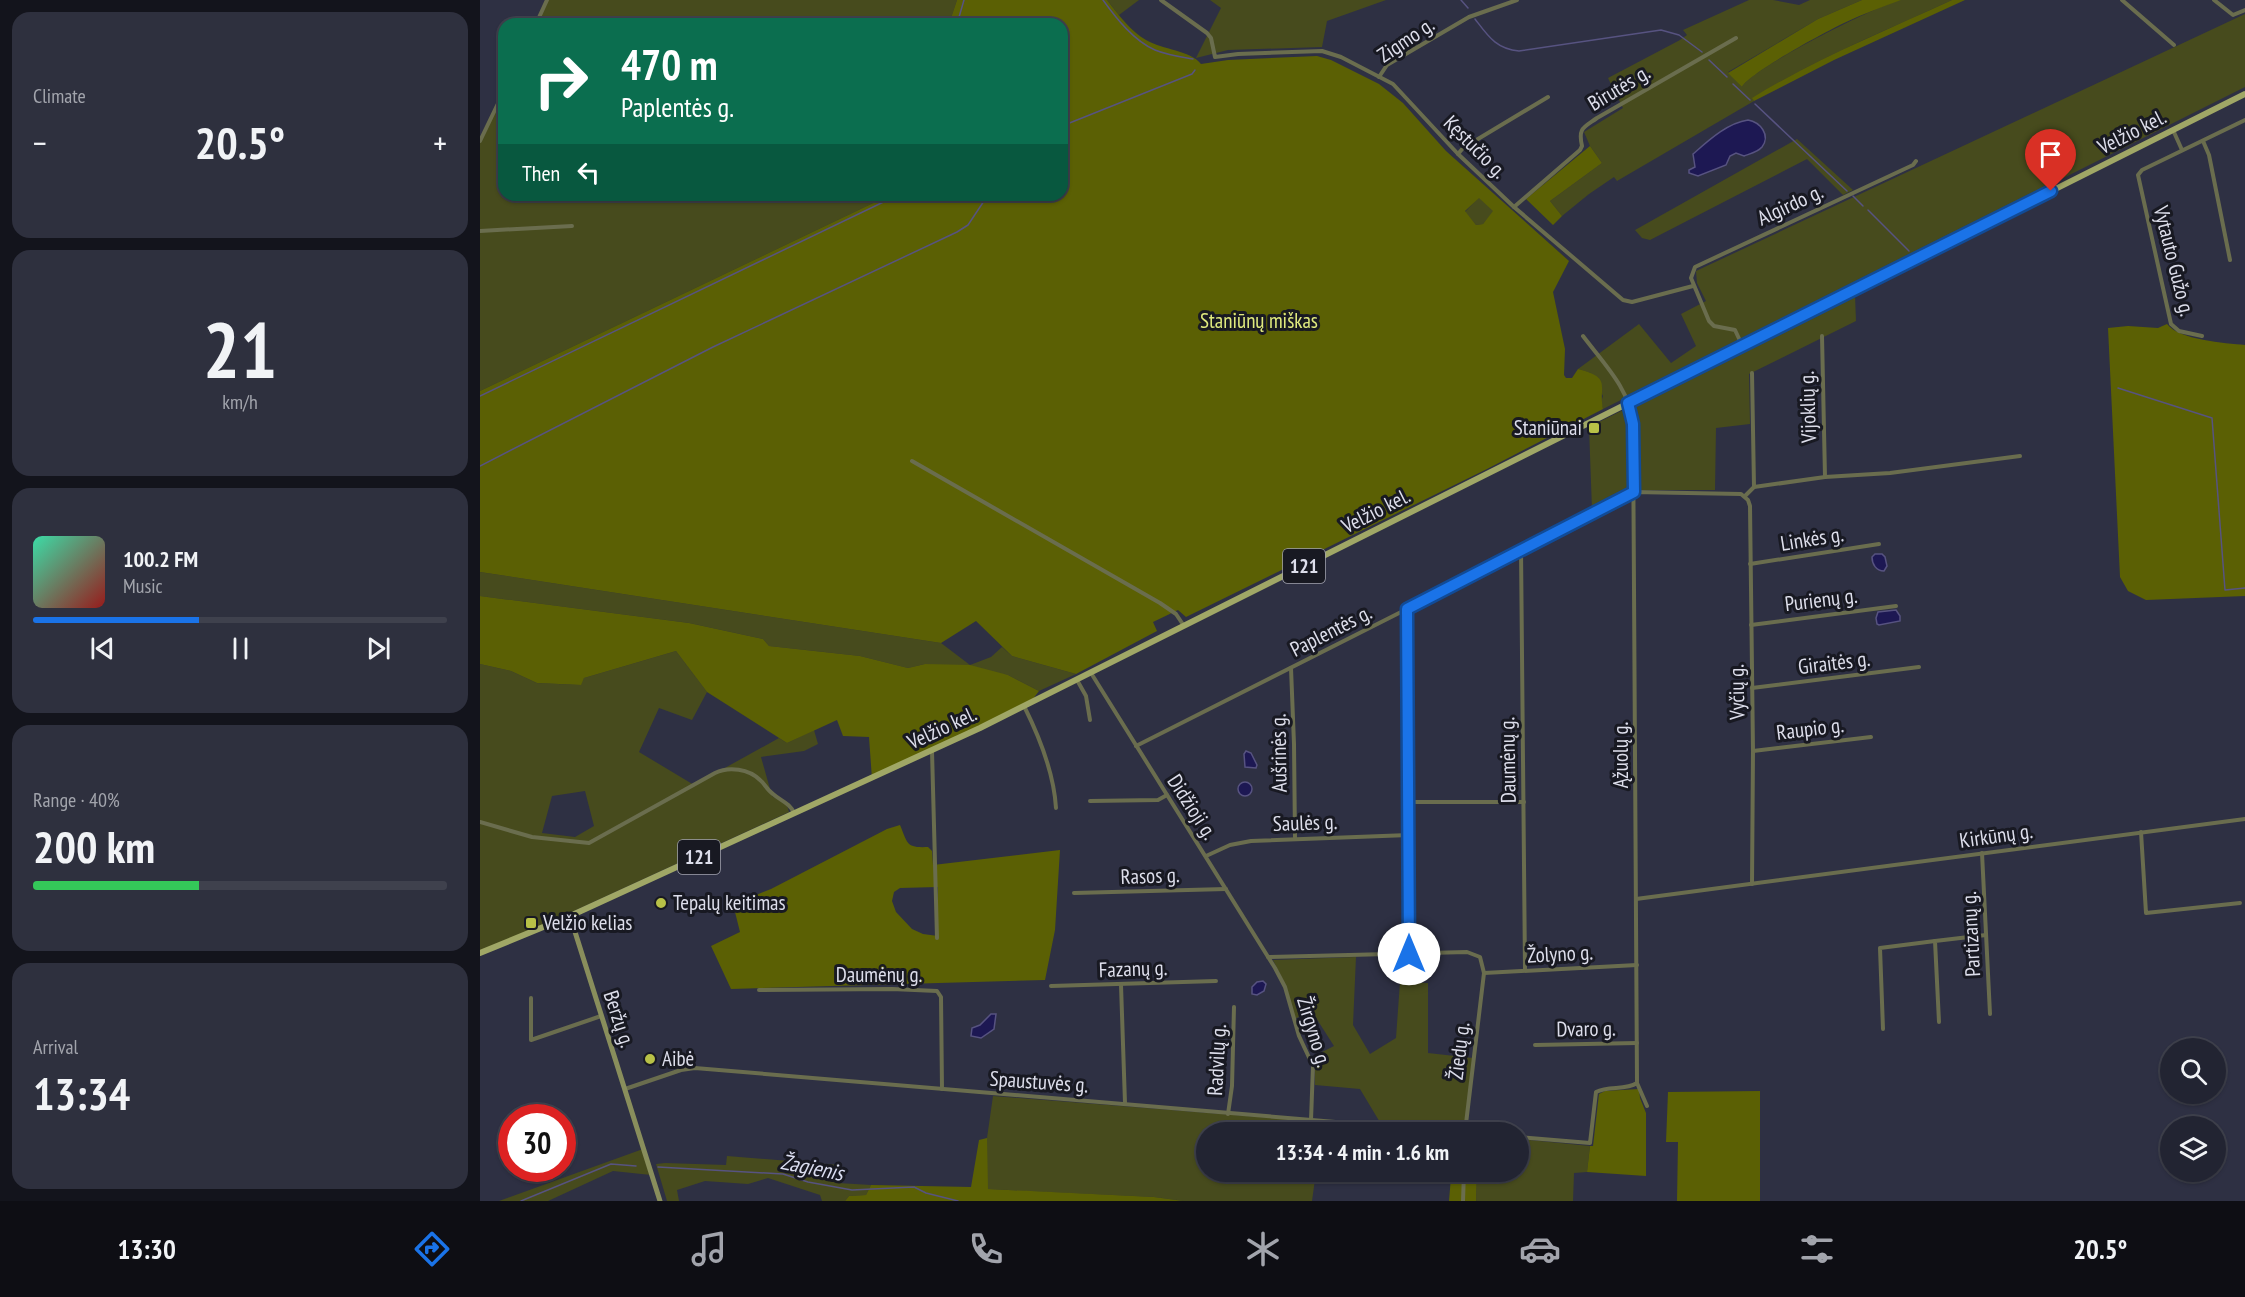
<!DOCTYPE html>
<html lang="en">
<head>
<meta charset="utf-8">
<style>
	:root { --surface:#222432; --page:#2e303e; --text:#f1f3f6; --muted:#a2a4ac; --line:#3f414d; --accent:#1a73e8 }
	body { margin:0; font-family:"PT Sans Narrow",sans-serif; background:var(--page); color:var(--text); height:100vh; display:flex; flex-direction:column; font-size:22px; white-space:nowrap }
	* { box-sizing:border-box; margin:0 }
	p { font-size:20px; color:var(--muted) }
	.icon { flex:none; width:33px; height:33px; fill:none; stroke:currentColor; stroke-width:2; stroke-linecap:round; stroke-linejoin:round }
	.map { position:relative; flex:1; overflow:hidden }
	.panel { display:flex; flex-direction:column; gap:12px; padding:12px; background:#13141c; width:480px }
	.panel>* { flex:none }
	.hud { position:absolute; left:18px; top:18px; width:570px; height:183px; border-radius:18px; box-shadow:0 2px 4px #0004,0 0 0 2px var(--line); background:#0b6e4f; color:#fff; overflow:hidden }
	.controls { position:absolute; left:1680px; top:1038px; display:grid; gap:12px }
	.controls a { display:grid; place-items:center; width:66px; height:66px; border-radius:50%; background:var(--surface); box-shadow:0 2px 4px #0004,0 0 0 2px var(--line); font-size:30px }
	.speed { position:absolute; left:18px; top:1104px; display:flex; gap:12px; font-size:30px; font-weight:700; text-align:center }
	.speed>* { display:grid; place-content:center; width:78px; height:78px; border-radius:50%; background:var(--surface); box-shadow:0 2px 4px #0004,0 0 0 2px var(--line); line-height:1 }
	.speed .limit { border:9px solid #d22; background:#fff; color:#111 }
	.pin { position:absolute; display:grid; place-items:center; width:51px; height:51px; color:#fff; margin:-62px -26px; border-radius:50% 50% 50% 0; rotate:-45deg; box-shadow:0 0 6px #0007 }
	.pin .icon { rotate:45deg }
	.me { position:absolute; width:66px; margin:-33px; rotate:0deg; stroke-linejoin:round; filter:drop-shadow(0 0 4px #0008) }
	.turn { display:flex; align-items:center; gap:21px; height:126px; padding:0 24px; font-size:27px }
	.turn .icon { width:78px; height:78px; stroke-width:2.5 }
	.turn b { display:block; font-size:42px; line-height:51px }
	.then { display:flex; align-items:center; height:57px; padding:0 24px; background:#0003; gap:12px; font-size:22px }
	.big { font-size:45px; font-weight:800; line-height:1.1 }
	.panel .widget { flex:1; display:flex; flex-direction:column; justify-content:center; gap:9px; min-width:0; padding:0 21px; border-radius:18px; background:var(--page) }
	.panel .dial { align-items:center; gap:0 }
	.dial b { font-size:78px; line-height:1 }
	.song { display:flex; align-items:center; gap:18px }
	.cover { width:72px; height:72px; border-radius:9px; background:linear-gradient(135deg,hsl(160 70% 55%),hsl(0 70% 35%)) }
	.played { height:6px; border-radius:3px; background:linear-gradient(90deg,var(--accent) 40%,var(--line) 40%) }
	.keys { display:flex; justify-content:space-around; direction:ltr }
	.heat { display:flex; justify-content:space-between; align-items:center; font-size:33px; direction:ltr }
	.charge { height:9px; border-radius:4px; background:linear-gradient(90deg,#34c759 40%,var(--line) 0) }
	.trip { position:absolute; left:716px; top:1122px; width:333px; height:60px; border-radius:30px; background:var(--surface); box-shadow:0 2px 4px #0004,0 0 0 2px var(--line); font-weight:800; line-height:60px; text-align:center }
	.tab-bar { display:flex; height:96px; justify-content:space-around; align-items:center; background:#0e0e14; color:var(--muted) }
	.tab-bar .icon { width:42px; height:42px }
	.tab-bar .selected { color:var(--accent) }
	.tab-bar b { font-size:27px; color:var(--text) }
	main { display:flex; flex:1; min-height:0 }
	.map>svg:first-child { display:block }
</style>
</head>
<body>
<main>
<section class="panel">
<div class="widget"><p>Climate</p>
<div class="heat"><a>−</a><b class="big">20.5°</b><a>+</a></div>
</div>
<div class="widget dial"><b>21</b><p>km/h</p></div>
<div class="widget">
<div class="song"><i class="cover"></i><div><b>100.2 FM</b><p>Music</p></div></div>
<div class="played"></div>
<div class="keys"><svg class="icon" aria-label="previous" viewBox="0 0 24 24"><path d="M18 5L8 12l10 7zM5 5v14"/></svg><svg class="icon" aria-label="pause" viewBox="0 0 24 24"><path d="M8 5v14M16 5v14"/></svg><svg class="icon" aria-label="next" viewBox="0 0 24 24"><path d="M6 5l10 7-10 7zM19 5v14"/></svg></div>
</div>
<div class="widget"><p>Range · 40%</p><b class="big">200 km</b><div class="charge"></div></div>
<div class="widget"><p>Arrival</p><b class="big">13:34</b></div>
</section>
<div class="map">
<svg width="1765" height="1201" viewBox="0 0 1765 1201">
	<rect width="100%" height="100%" fill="#2e3043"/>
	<!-- green -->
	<g fill="#474b1d" fill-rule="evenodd">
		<polygon points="67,0 477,0 469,24 56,24"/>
		<polygon points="627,0 659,0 639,15"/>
		<polygon points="730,0 906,0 847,21 842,47 748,50 716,58 741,8"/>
		<path d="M 1269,0 L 1293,0 L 1319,5 L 1330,0 L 1382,0 L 1338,19 L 1248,72 L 1262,87 C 1272,68 1396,6 1420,0 C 1436,0 1456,0 1472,0 C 1405,31 1335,59 1273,98 L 1274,101 L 1137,181 L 1134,177 L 1109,194 L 1082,216 L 1070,201 L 1122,163 L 1110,146 L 1104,132 L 1143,108 L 1128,78 L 1200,40 L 1207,35 L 1203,30 Z"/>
		<polygon points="1765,14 1765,87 1123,409 1121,402 1123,396 1111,373 1098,369 1159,324 1191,363 1216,346 1201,314 1226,301 1217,283 1216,271"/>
		<polygon points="24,91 24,195 410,195 0,391 0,141"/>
		<polygon points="1317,139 1373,190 1363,195 1327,159 1170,240 1162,238 1155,230"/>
		<polygon points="999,197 1014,211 1003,224 996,225 985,212"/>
		<polygon points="1375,295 1376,321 1269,374 1270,424 1236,428 1235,490 1151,490 1112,510 1109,427"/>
		<polygon points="0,572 461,643 490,665 511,657 522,647 532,656 596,674 559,691 528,675 445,664 428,668 380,656 289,646 283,639 209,623 0,596"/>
		<path d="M 196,651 L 227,692 L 212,720 L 179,708 L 159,752 L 214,785 L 299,738 L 307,743 L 334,730 L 338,744 L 324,751 L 281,757 L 292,796 L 307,805 L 309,812 L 0,954 L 0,664 L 31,671 L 57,683 L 100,685 L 104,678 ZM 105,791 L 114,826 L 95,837 L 62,833 L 72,796 Z"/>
		<polygon points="876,957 873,1025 890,1054 916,1038 920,982 948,983 948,1053 993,1058 985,1132 901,1124 880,1089 835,1085 835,1069 832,1057 854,1046 831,1010 815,1019 806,986 793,960"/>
		<polygon points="513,1096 841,1122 840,1132 726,1132 726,1172 836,1172 832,1201 704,1201 674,1197 507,1189 507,1138"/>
		<polygon points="1038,1139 1110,1146 1107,1172 1094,1173 1093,1201 996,1201 997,1172 1038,1172"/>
		<polygon points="163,1149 171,1175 133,1171 68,1201 19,1201"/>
		<polygon points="247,1156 359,1165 358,1183 391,1185 386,1195 369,1196 365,1201 342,1201 340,1195 288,1178 268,1184 225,1181 197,1190 199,1201 187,1201 176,1164 185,1163 246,1165"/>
	</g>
	<!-- forest -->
	<g fill="#5b6004" fill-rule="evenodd">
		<path d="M 477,0 L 627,0 C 638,14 651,32 666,40 C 683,50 710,50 721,64 L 748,60 L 837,56 L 851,60 L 899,84 L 923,103 L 966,151 L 1089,261 L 1073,292 L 1085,349 L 1084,375 L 1086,378 L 1092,378 L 1098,369 C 1133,378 1118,386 1123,409 L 1007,469 L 706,617 L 698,610 L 673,622 L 677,631 L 596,674 L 532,656 L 496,621 L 461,643 L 0,572 L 0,391 L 410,195 L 582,195 L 582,24 L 469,24 ZM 999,198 L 1013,211 L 1003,224 L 996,225 L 985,211 Z"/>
		<path d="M 1382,0 L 1421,0 C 1402,7 1383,14 1364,23 C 1347,31 1269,73 1262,87 L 1248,73 L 1338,19 Z"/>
		<path d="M 1472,0 L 1485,0 L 1354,60 L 1274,101 L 1272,98 C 1335,59 1405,31 1472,0 Z"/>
		<polygon points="1110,146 1122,163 1070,201 1082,216 1073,225 1046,199"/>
		<path d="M 1687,324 C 1699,340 1745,343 1765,345 L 1765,596 L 1666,600 L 1648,591 L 1640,577 L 1628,328 L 1648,326 L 1678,328 Z"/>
		<polygon points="0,596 209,623 283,639 289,646 380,656 428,668 445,664 490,665 528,675 559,691 549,704 392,779 389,737 363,736 357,720 307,743 227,692 196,651 104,678 101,685 57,683 31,671 0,664"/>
		<path d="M 420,825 C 428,844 426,848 448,847 L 452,851 L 453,865 L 580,850 L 575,930 L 565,980 L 251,989 L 231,946 L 260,932 L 253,904 L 291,889 L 407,829 ZM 458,887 L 458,936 L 443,934 L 432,929 L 416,912 L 412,901 L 414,892 L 420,888 Z"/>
		<polygon points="1159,1089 1160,1098 1166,1113 1166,1176 1107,1172 1110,1146 1113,1146 1119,1094 1125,1091"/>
		<polygon points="1280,1091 1280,1201 1197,1201 1198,1142 1186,1142 1188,1092"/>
		<polygon points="507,1138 508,1189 674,1197 704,1201 365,1201 369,1196 386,1195 391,1185 491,1187 499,1140"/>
		<polygon points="966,1172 997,1172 996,1201 969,1201 971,1177"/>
	</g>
	<!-- water -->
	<g fill="#1d1853" stroke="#575381" stroke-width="1.5">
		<path d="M 1268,120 C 1280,122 1291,135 1282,147 C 1278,152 1269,154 1264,156 L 1256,153 L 1250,156 L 1246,165 L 1218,176 L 1209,173 L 1209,170 L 1215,167 L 1213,154 C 1228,141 1247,123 1268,120 Z"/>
		<path d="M 1395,554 L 1402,554 L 1405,557 L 1407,566 L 1404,571 C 1396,571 1392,564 1392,557 Z"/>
		<polygon points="1416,610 1420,616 1420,621 1399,625 1397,624 1396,618 1398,612"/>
		<polygon points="766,751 771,753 777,765 776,768 765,767 764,754"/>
		<circle cx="765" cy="789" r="7"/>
		<polygon points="783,981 786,984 784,991 777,995 772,994 772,987 777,982"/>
		<polygon points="511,1014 516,1014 514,1029 501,1038 491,1036 492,1028 500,1025"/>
	</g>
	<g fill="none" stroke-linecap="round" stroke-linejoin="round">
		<!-- stream -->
		<g stroke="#575381" stroke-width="1.5">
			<path d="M 623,0 C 636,18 654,41 675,50 C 687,55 701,57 713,59"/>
			<polyline points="981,0 988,8"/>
			<path d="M 995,19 C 1008,36 1016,49 1039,51 L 1181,30 L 1199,35 L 1222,52"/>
			<polyline points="477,24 484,0"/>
			<polyline points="1229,60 1247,77"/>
			<polyline points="1253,84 1270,100"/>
			<polyline points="1275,104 1367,191"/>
			<polyline points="582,126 712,74 715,70"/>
			<polyline points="1373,196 1383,206"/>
			<polyline points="1388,210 1429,251"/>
			<polyline points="1638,388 1732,418 1745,590 1765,588"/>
			<polyline points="0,396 418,195"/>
			<polyline points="0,466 233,347 477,232 488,225 508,195"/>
			<polyline points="178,1167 303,1174 328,1182 372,1190 434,1187 446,1193 478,1201"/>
			<polyline points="41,1201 131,1164 156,1166"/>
		</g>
		<!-- minor -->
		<g stroke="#6a6d4e" stroke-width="4">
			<polyline points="681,0 727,33 731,38 735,57 758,54 842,51 861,57 913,84 978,154 1034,207 1143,300 1152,302 1213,286"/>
			<polyline points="1642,0 1694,45"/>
			<polyline points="1734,0 1753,15 1765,10"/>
			<polyline points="56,24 67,0"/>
			<polyline points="899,77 907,65 989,17 1037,0"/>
			<polyline points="1693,130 1702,150"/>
			<polyline points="0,141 24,91"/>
			<polyline points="1723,141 1729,155 1750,260"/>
			<polyline points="978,154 983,148 1068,97"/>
			<path d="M 1034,207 L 1100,150 L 1102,146 C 1098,128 1103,128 1117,118 L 1256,38"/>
			<polyline points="0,231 92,226"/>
			<path d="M 1103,336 C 1124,364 1150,389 1153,424 L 1157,1083 L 1167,1106"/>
			<polyline points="1342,336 1345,477"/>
			<polyline points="1722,336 1699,331 1691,324 1658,175 1662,170 1765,120"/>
			<polyline points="1262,345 1255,330 1234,326 1229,321 1211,278 1215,267 1433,165 1436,161"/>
			<polyline points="432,461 680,603 696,614 704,626"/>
			<polyline points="1274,487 1345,477 1410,473 1540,456"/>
			<polyline points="1265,496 1274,487 1272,373"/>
			<polyline points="1041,549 1045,970"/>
			<polyline points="1270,564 1399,544"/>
			<polyline points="927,610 929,954"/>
			<polyline points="1271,625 1416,606"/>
			<polyline points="811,668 814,744 815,838"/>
			<polyline points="611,673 795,968 805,987 819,1036 833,1066 831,1120"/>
			<polyline points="597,680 606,696 610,720"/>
			<polyline points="1272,688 1439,667"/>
			<path d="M 544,706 C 559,736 574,774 576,808"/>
			<polyline points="656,746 927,609 1154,492 1261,494 1268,500 1270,506 1273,751 1272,884"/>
			<polyline points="452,751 457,938"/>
			<polyline points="1273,751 1391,737"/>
			<polyline points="610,801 678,800 687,795"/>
			<polyline points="928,802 1044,802"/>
			<path d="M 0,822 L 52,837 L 109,843 L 235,773 C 249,766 269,769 280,780 C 285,784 287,790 293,794 C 301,801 310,803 314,813"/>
			<polyline points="1661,832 1666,913 1760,903"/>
			<polyline points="1502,853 1510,1014"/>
			<polyline points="726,856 750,845 771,841 929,835"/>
			<polyline points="594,893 746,889"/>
			<polyline points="1156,899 1765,819"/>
			<polyline points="788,957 987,952 1000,957 1004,973 985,1132"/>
			<polyline points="1004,973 1157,965"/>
			<polyline points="641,985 645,1103"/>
			<polyline points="571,986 736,981"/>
			<polyline points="279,990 412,989 457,991 461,997 462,1089"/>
			<polyline points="51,998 51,1040 121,1016"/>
			<polyline points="1459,1022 1455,941 1506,935"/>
			<polyline points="1403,1029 1400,948 1455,941"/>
			<polyline points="1055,1045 1157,1043"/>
			<polyline points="145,1089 201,1070 215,1068 975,1132"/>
			<polyline points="748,1114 752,1086 754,1007"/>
			<path d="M 1038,1137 L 1110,1143 L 1116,1092 C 1129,1085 1145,1091 1157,1083"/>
			<polyline points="983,1201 984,1172"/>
		</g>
		<!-- secondary -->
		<polyline stroke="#898e5c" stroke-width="5" points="90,916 180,1201"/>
		<!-- primary -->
		<polyline stroke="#a0a766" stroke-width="6" points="0,953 90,916 500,728 1765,94"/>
	</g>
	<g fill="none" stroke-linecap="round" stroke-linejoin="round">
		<defs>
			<polyline id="route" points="929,954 927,609 1154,492 1153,424 1148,403 1571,191"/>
		</defs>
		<!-- route casing -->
		<use href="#route" stroke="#114b97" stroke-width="15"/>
		<!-- route -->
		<use href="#route" stroke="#1a73e8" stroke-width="10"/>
	</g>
	<!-- markers -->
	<g fill="#b8c147" stroke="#181922" stroke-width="2">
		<rect x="1108" y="422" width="12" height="12" rx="3"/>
		<circle cx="181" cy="903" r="6"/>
		<rect x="45" y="917" width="12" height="12" rx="3"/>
		<circle cx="170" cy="1059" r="6"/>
	</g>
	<g text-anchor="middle" stroke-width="6" stroke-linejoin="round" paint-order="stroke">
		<!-- shield labels -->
		<g fill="#181922" stroke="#a2a3af" stroke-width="1.5">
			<rect x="803" y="549" width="42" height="34" rx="4.5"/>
			<rect x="198" y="840" width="42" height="34" rx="4.5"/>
		</g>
		<g font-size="20" font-weight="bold" fill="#dddeeb">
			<text x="824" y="573">121</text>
			<text x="219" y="864">121</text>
		</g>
		<!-- street labels -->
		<g font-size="21" fill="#dddeeb" stroke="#181922">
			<text transform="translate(926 40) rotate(-34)" y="7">Zigmo g.</text>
			<text transform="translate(1139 88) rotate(-31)" y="7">Birutės g.</text>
			<text transform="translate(1652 132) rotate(-27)" y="7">Velžio kel.</text>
			<text transform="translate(995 147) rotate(45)" y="7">Kęstučio g.</text>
			<text transform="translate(1310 205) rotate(-25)" y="7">Algirdo g.</text>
			<text transform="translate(1694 261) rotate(76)" y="7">Vytauto Gužo g.</text>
			<text transform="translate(1328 407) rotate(-92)" y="7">Vijoklių g.</text>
			<text transform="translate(896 511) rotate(-27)" y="7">Velžio kel.</text>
			<text transform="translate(1332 539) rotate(-9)" y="7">Linkės g.</text>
			<text transform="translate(1341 600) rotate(-7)" y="7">Purienų g.</text>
			<text transform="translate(851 631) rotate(-27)" y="7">Paplentės g.</text>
			<text transform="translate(1354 663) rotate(-7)" y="7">Giraitės g.</text>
			<text transform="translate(1257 692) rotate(-91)" y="7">Vyčių g.</text>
			<text transform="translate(462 728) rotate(-25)" y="7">Velžio kel.</text>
			<text transform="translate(1330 729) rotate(-7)" y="7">Raupio g.</text>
			<text transform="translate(799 753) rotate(-91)" y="7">Aušrinės g.</text>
			<text transform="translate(1141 755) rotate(-90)" y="7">Ąžuolų g.</text>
			<text transform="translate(1028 760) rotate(-91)" y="7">Daumėnų g.</text>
			<text transform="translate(712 807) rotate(57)" y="7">Didžioji g.</text>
			<text transform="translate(825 823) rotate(-2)" y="7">Saulės g.</text>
			<text transform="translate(1516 836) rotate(-8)" y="7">Kirkūnų g.</text>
			<text transform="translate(670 876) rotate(-2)" y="7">Rasos g.</text>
			<text transform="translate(1491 934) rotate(-93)" y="7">Partizanų g.</text>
			<text transform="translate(1080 954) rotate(-3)" y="7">Žolyno g.</text>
			<text transform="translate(653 969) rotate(-2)" y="7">Fazanų g.</text>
			<text x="399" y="982">Daumėnų g.</text>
			<text transform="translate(139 1019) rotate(72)" y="7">Beržų g.</text>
			<text transform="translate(1106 1029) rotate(-1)" y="7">Dvaro g.</text>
			<text transform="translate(834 1032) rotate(73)" y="7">Žirgyno g.</text>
			<text transform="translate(979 1051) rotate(-83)" y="7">Žiedų g.</text>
			<text transform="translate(737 1060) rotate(-87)" y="7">Radvilų g.</text>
			<text transform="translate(559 1082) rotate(4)" y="7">Spaustuvės g.</text>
		</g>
		<!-- park labels -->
		<g font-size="21" fill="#e0ea7e" stroke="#181922">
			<text x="779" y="328">Staniūnų miškas</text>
		</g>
		<!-- poi labels -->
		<g font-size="21" fill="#dddeeb" stroke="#181922" text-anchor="start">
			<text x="1102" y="435" text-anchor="end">Staniūnai</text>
			<text x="193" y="910">Tepalų keitimas</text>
			<text x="63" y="930">Velžio kelias</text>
			<text x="182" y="1066">Aibė</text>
		</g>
		<!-- water labels -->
		<g font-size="22" font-style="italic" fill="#dbdef1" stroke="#181922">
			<text transform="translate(332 1167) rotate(11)" y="8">Žagienis</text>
		</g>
	</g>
</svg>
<div class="controls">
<a><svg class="icon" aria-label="search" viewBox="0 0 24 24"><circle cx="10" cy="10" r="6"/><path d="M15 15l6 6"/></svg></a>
<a><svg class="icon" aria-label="layers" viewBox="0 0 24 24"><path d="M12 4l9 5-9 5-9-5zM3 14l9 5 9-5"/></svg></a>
</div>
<div class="speed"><div class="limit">30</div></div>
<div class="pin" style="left:1571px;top:191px;background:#d93025"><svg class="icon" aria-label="arrive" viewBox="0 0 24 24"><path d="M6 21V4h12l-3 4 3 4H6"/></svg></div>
<svg class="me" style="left:929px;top:954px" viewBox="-20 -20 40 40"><circle r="19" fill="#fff"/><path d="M0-13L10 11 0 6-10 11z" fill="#1a73e8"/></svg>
<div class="trip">13:34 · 4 min · 1.6 km</div>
<div class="hud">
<div class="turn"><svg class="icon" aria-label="right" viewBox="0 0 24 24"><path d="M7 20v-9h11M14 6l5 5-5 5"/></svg><div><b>470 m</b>Paplentės g.</div></div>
<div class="then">Then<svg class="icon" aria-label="left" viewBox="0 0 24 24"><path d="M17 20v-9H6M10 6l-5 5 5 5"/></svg></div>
</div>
</div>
</main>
<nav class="tab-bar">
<b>13:30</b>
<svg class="icon selected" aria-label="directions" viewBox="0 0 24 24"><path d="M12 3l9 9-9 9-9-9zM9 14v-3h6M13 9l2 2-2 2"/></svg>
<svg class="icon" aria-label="music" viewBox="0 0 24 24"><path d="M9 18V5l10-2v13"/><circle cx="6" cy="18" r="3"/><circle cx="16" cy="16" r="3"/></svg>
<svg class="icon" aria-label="phone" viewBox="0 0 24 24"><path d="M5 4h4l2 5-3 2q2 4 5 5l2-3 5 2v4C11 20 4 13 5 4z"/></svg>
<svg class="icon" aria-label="climate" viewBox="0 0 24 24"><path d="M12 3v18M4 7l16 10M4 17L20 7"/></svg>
<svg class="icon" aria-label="car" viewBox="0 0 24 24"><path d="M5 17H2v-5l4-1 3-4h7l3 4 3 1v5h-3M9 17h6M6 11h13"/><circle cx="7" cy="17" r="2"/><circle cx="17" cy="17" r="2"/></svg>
<svg class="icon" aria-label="filters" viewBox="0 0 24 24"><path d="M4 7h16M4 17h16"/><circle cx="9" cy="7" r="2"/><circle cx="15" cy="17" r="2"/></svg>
<b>20.5°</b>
</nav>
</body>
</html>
